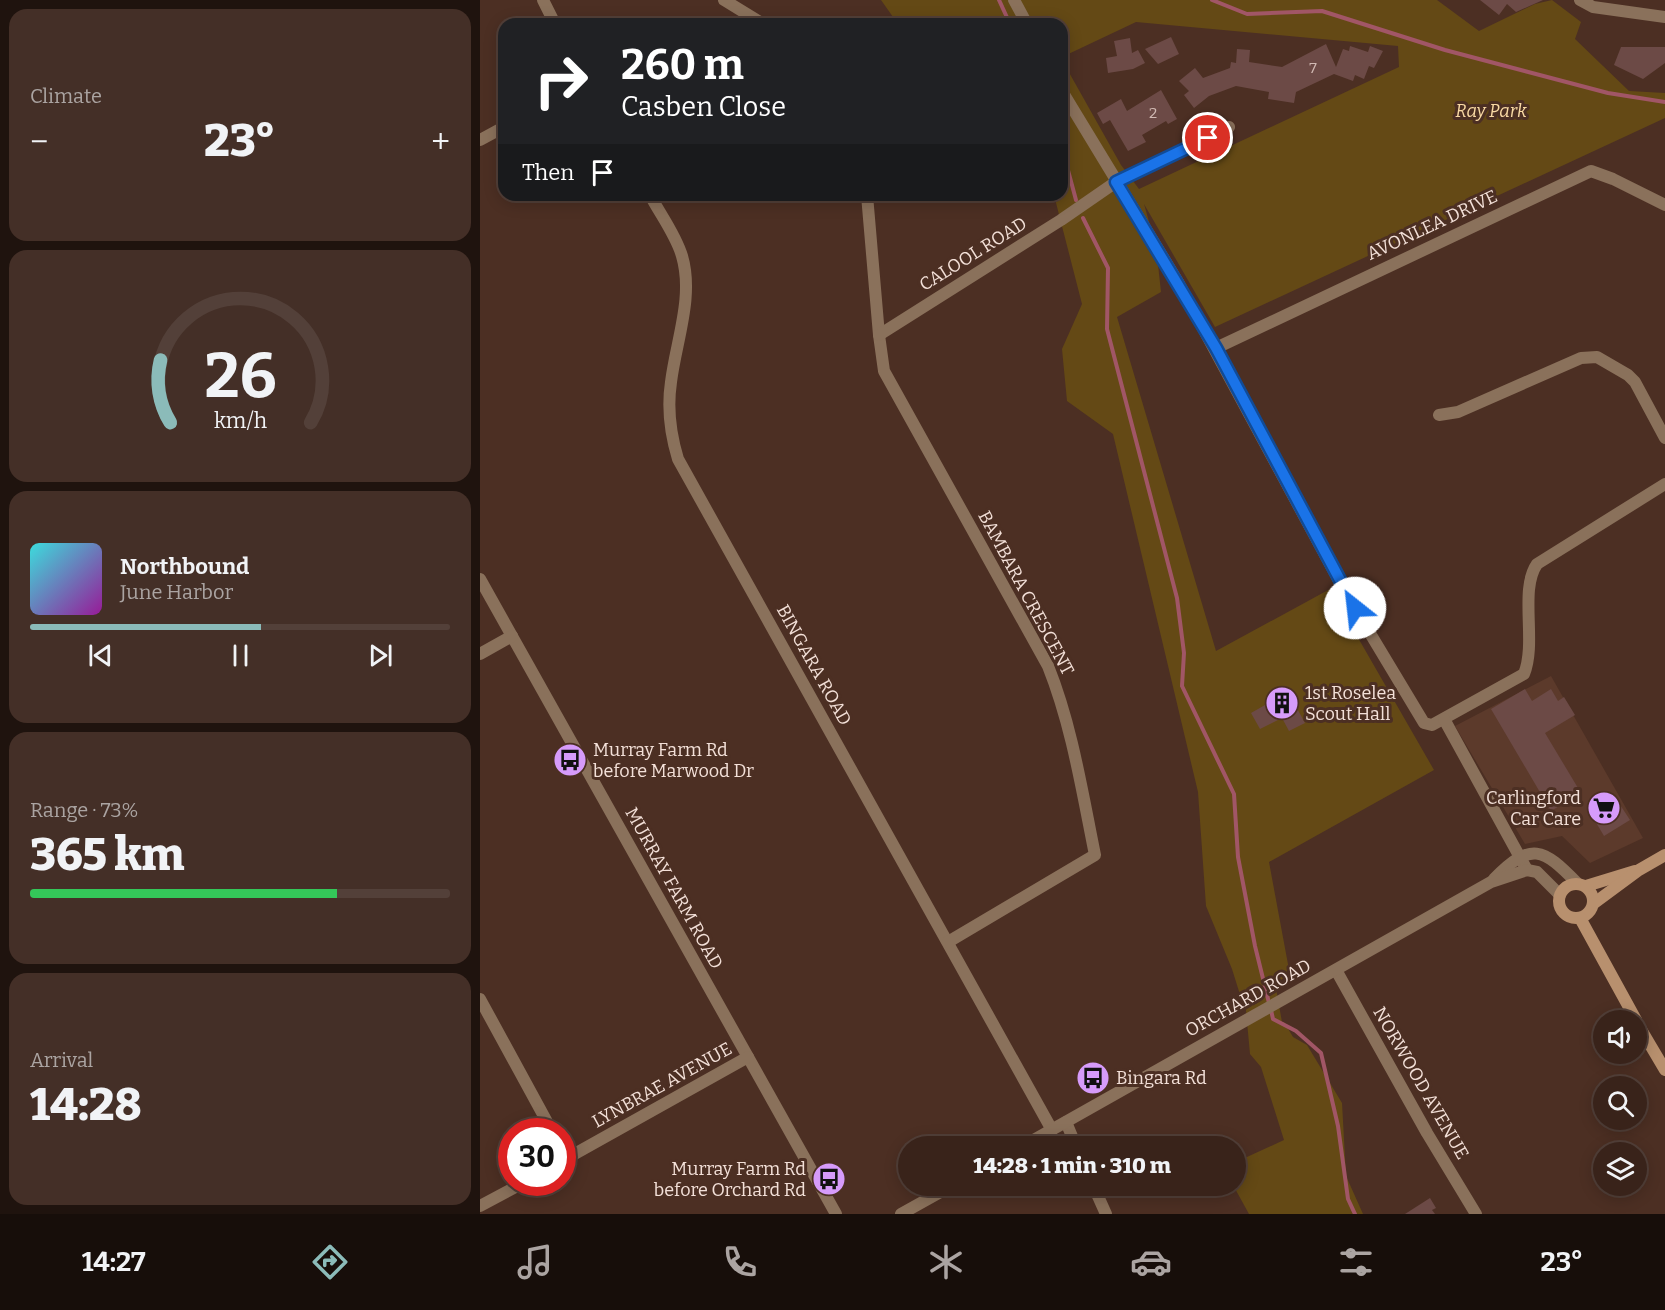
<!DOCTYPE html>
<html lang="en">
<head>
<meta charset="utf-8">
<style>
	:root { --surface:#39231a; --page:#442f27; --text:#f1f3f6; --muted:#aba4a2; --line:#534039; --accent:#8bbbb9 }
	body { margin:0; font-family:Bitter,serif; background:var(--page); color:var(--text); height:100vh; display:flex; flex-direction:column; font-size:22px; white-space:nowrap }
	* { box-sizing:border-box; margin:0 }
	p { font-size:20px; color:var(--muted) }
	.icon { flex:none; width:33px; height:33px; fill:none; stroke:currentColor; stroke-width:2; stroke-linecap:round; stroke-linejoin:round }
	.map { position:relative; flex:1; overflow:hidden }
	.sheet { display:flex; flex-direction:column; gap:9px; padding:9px; background:#1f130e; width:480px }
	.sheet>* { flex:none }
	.top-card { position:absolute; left:18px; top:18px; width:570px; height:183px; border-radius:18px; box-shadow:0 3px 15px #0003,0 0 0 2px var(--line); background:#202124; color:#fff; overflow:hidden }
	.tools { position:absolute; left:1113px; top:1010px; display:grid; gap:12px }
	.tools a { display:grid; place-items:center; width:54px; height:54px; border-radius:50%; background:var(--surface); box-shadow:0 3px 15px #0003,0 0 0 2px var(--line); font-size:30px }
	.speed { position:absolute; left:18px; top:1118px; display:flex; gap:12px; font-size:30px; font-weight:700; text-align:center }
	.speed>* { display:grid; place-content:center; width:78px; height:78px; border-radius:50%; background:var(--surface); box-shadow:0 3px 15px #0003,0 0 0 2px var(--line); line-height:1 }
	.speed .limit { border:9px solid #d22; background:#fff; color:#111 }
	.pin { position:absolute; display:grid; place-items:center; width:51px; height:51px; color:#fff; margin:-26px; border:3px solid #fff; border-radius:50%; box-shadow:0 2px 6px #0007 }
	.me { position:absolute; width:66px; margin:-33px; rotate:331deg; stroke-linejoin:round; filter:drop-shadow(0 0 4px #0008) }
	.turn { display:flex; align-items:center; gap:21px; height:126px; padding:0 24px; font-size:27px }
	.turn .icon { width:78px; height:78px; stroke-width:2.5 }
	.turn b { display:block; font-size:42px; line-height:51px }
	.then { display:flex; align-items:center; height:57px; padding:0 24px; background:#0003; gap:12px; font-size:22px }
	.big { font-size:45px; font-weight:800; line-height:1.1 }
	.sheet .tile { flex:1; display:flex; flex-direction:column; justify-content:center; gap:9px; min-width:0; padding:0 21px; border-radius:18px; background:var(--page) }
	.sheet .dial { align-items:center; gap:0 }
	.dial svg { height:156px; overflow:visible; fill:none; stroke:var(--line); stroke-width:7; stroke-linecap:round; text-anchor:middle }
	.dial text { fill:var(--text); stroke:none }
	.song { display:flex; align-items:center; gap:18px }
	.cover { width:72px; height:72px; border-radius:9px; background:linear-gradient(135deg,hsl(180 70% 55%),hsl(300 70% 35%)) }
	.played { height:6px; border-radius:3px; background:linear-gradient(90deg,var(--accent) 55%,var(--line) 55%) }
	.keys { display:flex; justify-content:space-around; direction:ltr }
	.heat { display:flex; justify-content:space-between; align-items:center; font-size:33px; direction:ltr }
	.charge { height:9px; border-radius:4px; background:linear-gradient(90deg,#34c759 73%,var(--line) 0) }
	.trip { position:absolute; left:418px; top:1136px; width:348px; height:60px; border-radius:30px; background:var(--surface); box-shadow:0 3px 15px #0003,0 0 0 2px var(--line); font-weight:800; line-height:60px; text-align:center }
	.dock { display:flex; height:96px; justify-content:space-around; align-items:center; background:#170e0a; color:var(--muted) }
	.dock .icon { width:42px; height:42px }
	.dock .current { color:var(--accent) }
	.dock b { font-size:27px; color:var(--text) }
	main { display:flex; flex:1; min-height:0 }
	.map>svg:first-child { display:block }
</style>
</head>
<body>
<main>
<section class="sheet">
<div class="tile"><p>Climate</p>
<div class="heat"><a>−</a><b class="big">23°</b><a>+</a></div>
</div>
<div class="tile dial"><svg viewBox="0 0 100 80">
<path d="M14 69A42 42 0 1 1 86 69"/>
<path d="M14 69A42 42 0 0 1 9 37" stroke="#8bbbb9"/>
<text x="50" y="56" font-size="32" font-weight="700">26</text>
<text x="50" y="72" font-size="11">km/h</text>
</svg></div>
<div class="tile">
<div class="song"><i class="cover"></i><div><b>Northbound</b><p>June Harbor</p></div></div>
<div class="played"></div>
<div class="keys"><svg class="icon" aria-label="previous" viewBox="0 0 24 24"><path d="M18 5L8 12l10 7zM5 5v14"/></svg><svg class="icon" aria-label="pause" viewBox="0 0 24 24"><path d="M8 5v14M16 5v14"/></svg><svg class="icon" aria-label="next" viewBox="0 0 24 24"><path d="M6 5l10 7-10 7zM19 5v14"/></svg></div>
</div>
<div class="tile"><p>Range · 73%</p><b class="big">365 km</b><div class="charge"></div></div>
<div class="tile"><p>Arrival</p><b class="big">14:28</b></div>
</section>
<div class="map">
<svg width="1185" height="1214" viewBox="0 0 1185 1214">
	<rect width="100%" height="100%" fill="#4c2f23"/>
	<!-- built -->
	<polygon fill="#5c3a2b" points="1071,676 1163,838 1110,863 1082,836 1045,844 975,726"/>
	<!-- green -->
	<polygon fill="#644915" points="401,0 957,0 999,31 1055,4 1072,0 1101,22 1095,39 1149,91 1185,93 1185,118 735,327 664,204 676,246 681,292 637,317 736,651 850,589 954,770 789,862 810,975 795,983 802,1022 804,1022 813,1037 827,1045 862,1103 866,1176 883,1214 769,1214 753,1185 756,1185 756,1162 804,1140 781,1067 770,1054 765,1000 762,1001 752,969 726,906 718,792 633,434 587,401 582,349 602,304 574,195 582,195 582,60 641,165 659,189 919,67 918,46 656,22 582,57 582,24 418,24"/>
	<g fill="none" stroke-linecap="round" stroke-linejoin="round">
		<!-- stream -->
		<g stroke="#a15666" stroke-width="4">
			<polyline points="519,0 530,24"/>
			<polyline points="732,0 767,14 842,11 965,50 1128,93 1185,102"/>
			<polyline points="582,148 596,200"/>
			<polyline points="603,218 628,268 627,329 697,598 704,653 702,686 754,794 758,857 775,946 789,1003"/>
			<polyline points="791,1010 793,1019 816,1031 841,1053 858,1126 868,1199 875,1214"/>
		</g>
	</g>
	<!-- building -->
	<g fill="#6c4a46">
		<polygon points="1000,0 1063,0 1036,12 1027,4 1019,15"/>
		<polygon points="691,37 699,54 678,64 665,49"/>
		<polygon points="650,38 652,53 658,50 665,63 653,69 628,73 626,58 637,56 634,41"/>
		<polygon points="846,44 856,67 863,49 869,51 870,46 888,52 890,46 903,51 894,68 889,66 884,79 875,75 873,81 854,74 816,92 814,103 788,99 789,92 756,86 729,96 714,108 704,95 709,91 699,81 715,68 723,78 750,68 751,62 756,63 757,49 770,50 769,62 802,67"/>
		<polygon points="1141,47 1185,47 1185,63 1163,79 1134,65"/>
		<polygon points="681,90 697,119 688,124 686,121 662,135 666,142 648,151 630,120 623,124 617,113 641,99 647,111"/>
		<polygon points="1045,689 1052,701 1071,689 1078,701 1084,697 1095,715 1065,733 1101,793 1071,811 1011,709"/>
		<polygon points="808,692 825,723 809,731 802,718 780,729 771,713"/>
		<polygon points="1133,794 1150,820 1124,836 1108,809"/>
		<polygon points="950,1198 956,1208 952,1210 955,1214 925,1214"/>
	</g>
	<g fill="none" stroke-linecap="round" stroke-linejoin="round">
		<!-- street -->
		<g stroke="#8a715b" stroke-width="12">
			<polyline points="63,0 75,24"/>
			<polyline points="244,0 283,24"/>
			<polyline points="534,0 547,24"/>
			<polyline points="1100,0 1113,7 1185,17"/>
			<path d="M 582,91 L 698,282 L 864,590 L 944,723 L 952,725 L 1044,674 C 1057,642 1039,590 1057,564 L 1185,484"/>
			<polyline points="0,140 24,127"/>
			<path d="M 170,195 C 180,214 196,235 202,256 C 214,297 196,341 191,382 C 187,409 190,433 198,459 L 572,1130"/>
			<path d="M 387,195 L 399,335 L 404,371 L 568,666 C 592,726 602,791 615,855 L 468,942"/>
			<polyline points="399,335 581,220 636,182 749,127"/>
			<polyline points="736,348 1111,171 1133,179 1185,205"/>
			<polyline points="959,415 978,412 1101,358 1117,357 1148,375 1155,382 1185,438"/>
			<polyline points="0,579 356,1214"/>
			<polyline points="0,654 32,636"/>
			<polyline points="964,719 1047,870"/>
			<polyline points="1047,870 1057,872 1080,895"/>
			<path d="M 1014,879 C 1051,841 1063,848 1097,883"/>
			<polyline points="856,970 947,1133 996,1214"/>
			<polyline points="0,999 72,1131"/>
			<polyline points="586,1122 596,1146"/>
			<polyline points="543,1146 1011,882 1047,870"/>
			<polyline points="82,1161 268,1057"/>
			<polyline points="613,1185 626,1214"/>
			<polyline points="0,1206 45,1182"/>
			<polyline points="421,1214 473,1185"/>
		</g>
		<!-- secondary -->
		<g stroke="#b8906e" stroke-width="12">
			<circle cx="1096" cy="901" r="17"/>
			<polyline points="1106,886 1155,871"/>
			<polyline points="1113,904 1159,870 1185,855"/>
			<polyline points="1100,918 1156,1020"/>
			<polyline points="1156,1021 1185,1070"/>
		</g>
	</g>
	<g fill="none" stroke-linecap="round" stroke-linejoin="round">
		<defs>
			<polyline id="route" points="728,138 636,182 736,348 875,608"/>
		</defs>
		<!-- route casing -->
		<use href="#route" stroke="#114b97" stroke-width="15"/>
		<!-- route -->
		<use href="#route" stroke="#1a73e8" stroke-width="10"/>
	</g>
	<!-- icons -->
	<defs>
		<symbol id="building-disc" viewBox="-11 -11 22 22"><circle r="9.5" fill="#d69bfa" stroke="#4c2f23"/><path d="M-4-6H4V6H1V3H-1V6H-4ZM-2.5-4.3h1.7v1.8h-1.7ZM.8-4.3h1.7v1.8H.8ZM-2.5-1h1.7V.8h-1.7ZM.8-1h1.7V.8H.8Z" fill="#111"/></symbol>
		<symbol id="bus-disc" viewBox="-11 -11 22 22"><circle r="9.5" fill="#d69bfa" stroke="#4c2f23"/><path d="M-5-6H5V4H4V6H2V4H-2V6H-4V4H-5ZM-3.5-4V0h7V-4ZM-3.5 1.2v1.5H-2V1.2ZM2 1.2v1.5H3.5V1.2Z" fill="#111"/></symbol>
		<symbol id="supermarket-disc" viewBox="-11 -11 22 22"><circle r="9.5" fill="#d69bfa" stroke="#4c2f23"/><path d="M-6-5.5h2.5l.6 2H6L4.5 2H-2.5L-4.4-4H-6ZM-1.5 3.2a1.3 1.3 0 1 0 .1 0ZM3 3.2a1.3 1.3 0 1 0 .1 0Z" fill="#111"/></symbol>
	</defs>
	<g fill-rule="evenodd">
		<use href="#building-disc" x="783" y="684" width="38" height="38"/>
		<use href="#bus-disc" x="71" y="741" width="38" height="38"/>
		<use href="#supermarket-disc" x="1105" y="789" width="38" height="38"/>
		<use href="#bus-disc" x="594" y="1059" width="38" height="38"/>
		<use href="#bus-disc" x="330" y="1160" width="38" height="38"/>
	</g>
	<g text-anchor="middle" stroke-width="6" stroke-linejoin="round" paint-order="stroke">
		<!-- number labels -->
		<g font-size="15" fill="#d1bab4">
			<text x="833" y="73">7</text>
			<text x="673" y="118">2</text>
		</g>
		<!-- park labels -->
		<g font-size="18" font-style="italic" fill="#fadaa4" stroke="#4c2f23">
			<text x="1011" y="117">Ray Park</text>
		</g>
		<!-- street labels -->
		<g font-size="18" fill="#f3e0d8" stroke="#4c2f23">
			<text transform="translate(952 225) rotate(-25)" y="6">AVONLEA DRIVE</text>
			<text transform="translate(493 254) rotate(-32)" y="6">CALOOL ROAD</text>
			<text transform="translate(546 593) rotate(62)" y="6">BAMBARA CRESCENT</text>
			<text transform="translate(334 665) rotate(61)" y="6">BINGARA ROAD</text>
			<text transform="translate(194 888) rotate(61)" y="6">MURRAY FARM ROAD</text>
			<text transform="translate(768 998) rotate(-29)" y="6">ORCHARD ROAD</text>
			<text transform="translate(941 1083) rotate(60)" y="6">NORWOOD AVENUE</text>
			<text transform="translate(182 1085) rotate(-29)" y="6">LYNBRAE AVENUE</text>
		</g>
		<!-- poi labels -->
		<g font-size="18" fill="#f3e0d8" stroke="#4c2f23" text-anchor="start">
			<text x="825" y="699">1st Roselea<tspan x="825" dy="21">Scout Hall</tspan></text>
			<text x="113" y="756">Murray Farm Rd<tspan x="113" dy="21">before Marwood Dr</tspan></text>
			<text x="1101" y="804" text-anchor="end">Carlingford<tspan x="1101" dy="21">Car Care</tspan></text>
			<text x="636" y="1084">Bingara Rd</text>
			<text x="326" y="1175" text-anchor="end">Murray Farm Rd<tspan x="326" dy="21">before Orchard Rd</tspan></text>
		</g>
	</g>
</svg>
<div class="tools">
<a><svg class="icon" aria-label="sound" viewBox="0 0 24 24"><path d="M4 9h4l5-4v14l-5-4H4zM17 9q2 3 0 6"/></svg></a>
<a><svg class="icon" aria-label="search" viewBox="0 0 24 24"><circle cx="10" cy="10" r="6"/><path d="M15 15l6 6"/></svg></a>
<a><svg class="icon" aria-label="layers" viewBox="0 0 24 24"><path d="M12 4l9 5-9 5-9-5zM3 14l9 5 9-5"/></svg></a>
</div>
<div class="speed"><div class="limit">30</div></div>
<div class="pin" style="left:728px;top:138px;background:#d93025"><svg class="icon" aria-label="arrive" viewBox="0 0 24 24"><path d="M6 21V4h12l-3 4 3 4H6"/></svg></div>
<svg class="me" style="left:875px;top:608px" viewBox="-20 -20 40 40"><circle r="19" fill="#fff"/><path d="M0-13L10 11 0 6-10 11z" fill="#1a73e8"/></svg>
<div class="trip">14:28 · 1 min · 310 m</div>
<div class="top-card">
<div class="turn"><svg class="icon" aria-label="right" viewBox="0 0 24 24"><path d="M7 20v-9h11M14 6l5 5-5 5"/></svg><div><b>260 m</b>Casben Close</div></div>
<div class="then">Then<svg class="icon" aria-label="arrive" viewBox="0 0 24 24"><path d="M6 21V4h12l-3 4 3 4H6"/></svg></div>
</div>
</div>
</main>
<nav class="dock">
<b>14:27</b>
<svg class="icon current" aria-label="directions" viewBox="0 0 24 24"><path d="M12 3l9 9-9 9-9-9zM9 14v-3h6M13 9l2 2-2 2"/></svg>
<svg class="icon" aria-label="music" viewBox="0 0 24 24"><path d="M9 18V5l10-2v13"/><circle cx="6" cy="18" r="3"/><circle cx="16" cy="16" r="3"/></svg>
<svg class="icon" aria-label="phone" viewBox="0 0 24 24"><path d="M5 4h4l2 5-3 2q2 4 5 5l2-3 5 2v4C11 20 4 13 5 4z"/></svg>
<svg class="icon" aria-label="climate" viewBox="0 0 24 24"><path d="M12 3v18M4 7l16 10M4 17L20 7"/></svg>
<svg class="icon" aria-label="car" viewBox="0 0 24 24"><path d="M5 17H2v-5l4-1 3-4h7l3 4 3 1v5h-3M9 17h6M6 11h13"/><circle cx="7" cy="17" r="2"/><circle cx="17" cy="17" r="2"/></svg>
<svg class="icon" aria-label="filters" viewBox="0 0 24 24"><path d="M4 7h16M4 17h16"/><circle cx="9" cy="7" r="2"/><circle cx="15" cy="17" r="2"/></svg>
<b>23°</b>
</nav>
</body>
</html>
